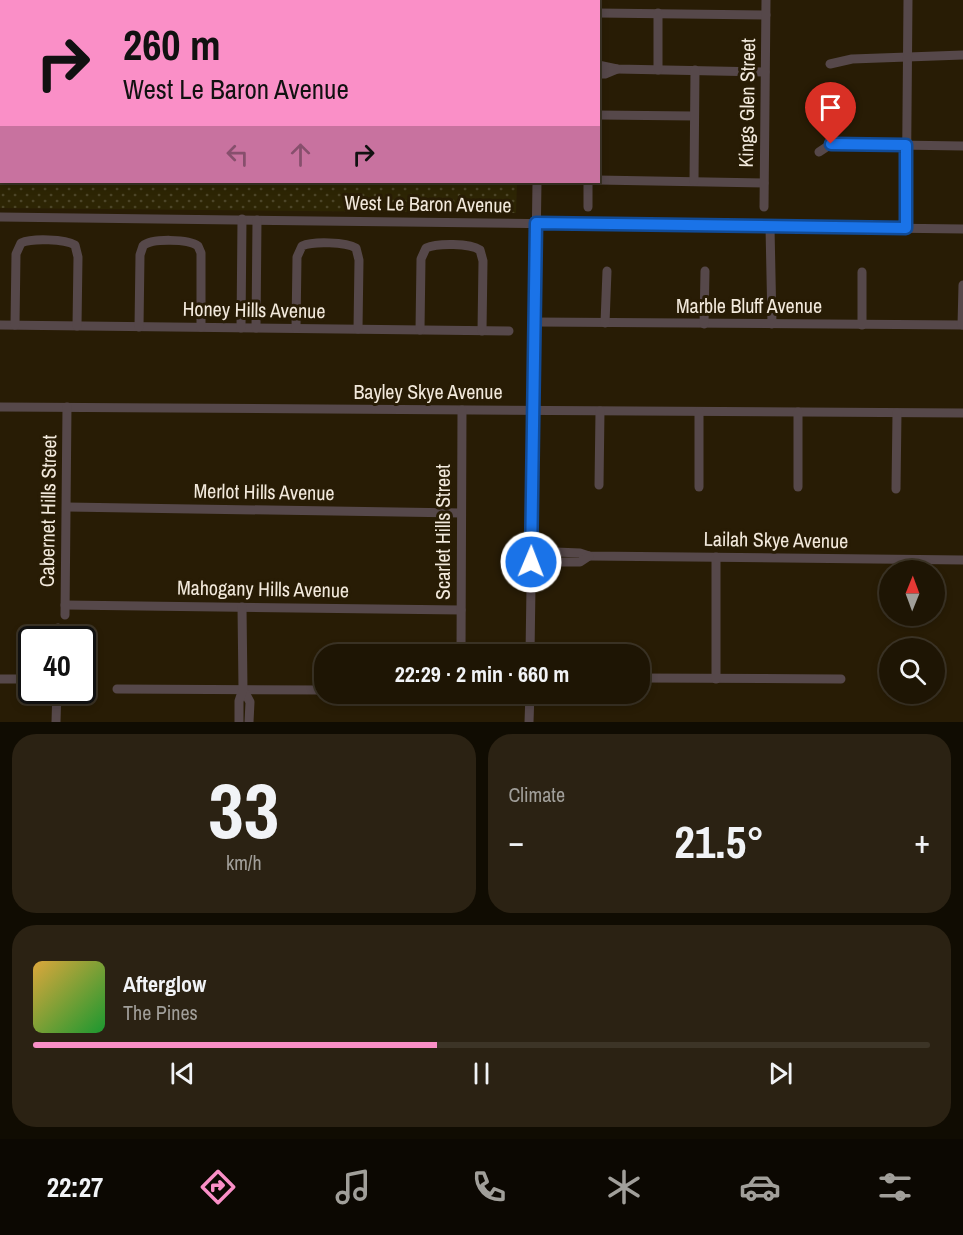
<!DOCTYPE html>
<html lang="en">
<head>
<meta charset="utf-8">
<style>
	:root { --surface:#1e1504; --page:#2b2213; --text:#f1f3f6; --muted:#a19f9a; --line:#3c3426; --accent:#fa8fc7 }
	body { margin:0; font-family:"Archivo Narrow",sans-serif; background:var(--page); color:var(--text); height:100vh; display:flex; flex-direction:column; font-size:22px; white-space:nowrap }
	* { box-sizing:border-box; margin:0 }
	p { font-size:20px; color:var(--muted) }
	.icon { flex:none; width:33px; height:33px; fill:none; stroke:currentColor; stroke-width:2; stroke-linecap:round; stroke-linejoin:round }
	.map { position:relative; height:722px; overflow:hidden }
	.details { display:flex; flex-direction:column; gap:12px; padding:12px; background:#100c02; flex:1 }
	.details>* { flex:none }
	.hud { position:absolute; left:0px; top:0px; width:600px; height:183px; box-shadow:0 3px 9px #0003,0 0 0 2px var(--line); background:#fa8fc7; color:#111; overflow:hidden }
	.needle { width:39px; rotate:1deg }
	.controls { position:absolute; left:879px; top:560px; display:grid; gap:12px }
	.controls a { display:grid; place-items:center; width:66px; height:66px; border-radius:50%; background:var(--surface); box-shadow:0 3px 9px #0003,0 0 0 2px var(--line); font-size:30px }
	.speed { position:absolute; left:18px; top:626px; display:flex; gap:12px; font-size:30px; font-weight:700; text-align:center }
	.speed>* { display:grid; place-content:center; width:78px; height:78px; border-radius:50%; background:var(--surface); box-shadow:0 3px 9px #0003,0 0 0 2px var(--line); line-height:1 }
	.speed .limit { border:3px solid #111; border-radius:9px; background:#fff; color:#111 }
	.pin { position:absolute; display:grid; place-items:center; width:51px; height:51px; color:#fff; margin:-62px -26px; border-radius:50% 50% 50% 0; rotate:-45deg; box-shadow:0 0 6px #0007 }
	.pin .icon { rotate:45deg }
	.me { position:absolute; width:66px; margin:-33px; rotate:1deg; stroke-linejoin:round; filter:drop-shadow(0 0 4px #0008) }
	.turn { display:flex; align-items:center; gap:21px; height:126px; padding:0 24px; font-size:27px }
	.turn .icon { width:78px; height:78px; stroke-width:2.5 }
	.turn b { display:block; font-size:42px; line-height:51px }
	.lanes { display:flex; align-items:center; height:57px; padding:0 24px; background:#0003; justify-content:center; gap:30px; direction:ltr }
	.lanes .off { opacity:.35 }
	.big { font-size:45px; font-weight:700; line-height:1.1 }
	.details .tile { flex:1; display:flex; flex-direction:column; justify-content:center; gap:9px; min-width:0; padding:0 21px; border-radius:24px; background:var(--page) }
	.details .dial { align-items:center; gap:0 }
	.dial b { font-size:78px; line-height:1 }
	.song { display:flex; align-items:center; gap:18px }
	.cover { width:72px; height:72px; border-radius:9px; background:linear-gradient(135deg,hsl(40 70% 55%),hsl(130 70% 35%)) }
	.played { height:6px; border-radius:3px; background:linear-gradient(90deg,var(--accent) 45%,var(--line) 45%) }
	.keys { display:flex; justify-content:space-around; direction:ltr }
	.heat { display:flex; justify-content:space-between; align-items:center; font-size:33px; direction:ltr }
	.details .tiles { flex:1; display:grid; gap:12px; grid-template-columns:1fr 1fr }
	.tile:last-child { grid-column:span 2 }
	.trip { position:absolute; left:314px; top:644px; width:336px; height:60px; border-radius:24px; background:var(--surface); box-shadow:0 3px 9px #0003,0 0 0 2px var(--line); font-weight:700; line-height:60px; text-align:center }
	.tabs { display:flex; height:96px; justify-content:space-around; align-items:center; background:#0c0802; color:var(--muted) }
	.tabs .icon { width:42px; height:42px }
	.tabs .on { color:var(--accent) }
	.tabs b { font-size:27px; color:var(--text) }
	.map>svg:first-child { display:block }
</style>
</head>
<body>
<div class="map">
<svg width="963" height="722" viewBox="0 0 963 722">
	<defs>
		<pattern id="sand-dots" width="8" height="8" patternUnits="userSpaceOnUse" patternTransform="scale(1.5)"><rect width="8" height="8" fill="#2d2504"/><path d="M2 2h.1M6 6h.1" fill="none" stroke="#4c4528" stroke-width="1.8" stroke-linecap="round"/></pattern>
		<pattern id="water-rules" width="6" height="5" patternUnits="userSpaceOnUse" patternTransform="scale(1.5)"><rect width="6" height="5" fill="#22717c"/><path d="M0 2.5h6" fill="none" stroke="#4d8c94"/></pattern>
	</defs>
	<rect width="100%" height="100%" fill="#281c05"/>
	<!-- sand -->
	<polygon fill="url(#sand-dots)" points="0,176 2,182 517,182 516,213 0,208"/>
	<!-- water -->
	<polygon fill="url(#water-rules)" stroke="#609599" stroke-width="1.5" points="0,0 474,0 2,2 1,176"/>
	<g fill="none" stroke-linecap="round" stroke-linejoin="round">
		<!-- minor -->
		<g stroke="#56484a" stroke-width="9">
			<polyline points="538,2 538,0"/>
			<polyline points="591,2 591,0"/>
			<polyline points="598,13 766,15"/>
			<polyline points="830,64 852,59 963,55"/>
			<polyline points="598,65 617,69 765,72"/>
			<polyline points="658,70 658,13"/>
			<polyline points="598,74 605,74 617,69"/>
			<polyline points="598,115 694,116"/>
			<polyline points="819,152 831,144 963,146"/>
			<polyline points="598,180 764,183"/>
			<polyline points="694,181 695,70"/>
			<polyline points="588,207 588,182"/>
			<polyline points="764,207 766,0"/>
			<polyline points="0,217 963,229"/>
			<polyline points="770,227 772,324"/>
			<polyline points="906,228 908,0"/>
			<polyline points="862,272 862,325"/>
			<polyline points="535,322 963,325"/>
			<polyline points="605,323 607,271"/>
			<polyline points="704,324 705,271"/>
			<polyline points="0,325 509,331"/>
			<path d="M 15,325 L 16,254 L 21,243 C 32,238 65,239 75,245 L 78,257 L 77,326"/>
			<polyline points="962,325 963,285"/>
			<path d="M 139,327 L 140,255 L 143,246 C 151,238 189,239 198,246 L 201,253 L 201,327"/>
			<polyline points="241,328 242,219"/>
			<polyline points="256,328 257,220"/>
			<path d="M 296,328 L 297,257 L 302,246 C 313,241 346,242 356,248 L 359,260 L 358,329"/>
			<path d="M 420,330 L 421,259 L 426,248 C 437,243 470,243 480,250 L 483,261 L 482,331"/>
			<polyline points="0,407 963,413"/>
			<polyline points="599,485 600,411"/>
			<polyline points="699,487 699,412"/>
			<polyline points="798,487 798,412"/>
			<polyline points="896,489 897,413"/>
			<polyline points="67,507 461,513"/>
			<polyline points="531,551 580,553 589,556 963,560"/>
			<polyline points="531,562 580,562 589,556"/>
			<polyline points="65,605 461,610"/>
			<polyline points="65,615 67,407"/>
			<polyline points="57,639 58,628"/>
			<polyline points="461,654 462,410"/>
			<polyline points="530,654 537,182"/>
			<polyline points="639,678 841,679"/>
			<polyline points="0,679 32,679"/>
			<polyline points="716,679 716,557"/>
			<polyline points="117,689 324,690"/>
			<polyline points="243,689 250,702 249,722"/>
			<polyline points="56,722 57,690"/>
			<polyline points="239,722 239,701 243,689 242,607"/>
			<polyline points="529,722 530,693"/>
		</g>
	</g>
	<g fill="none" stroke-linecap="round" stroke-linejoin="round">
		<defs>
			<polyline id="route" points="531,562 536,223 906,228 906,145 831,144"/>
		</defs>
		<!-- route casing -->
		<use href="#route" stroke="#114b97" stroke-width="15"/>
		<!-- route -->
		<use href="#route" stroke="#1a73e8" stroke-width="10"/>
	</g>
	<g text-anchor="middle" stroke-width="6" stroke-linejoin="round" paint-order="stroke">
		<!-- street labels -->
		<g font-size="20" fill="#f2e9dc" stroke="#281c05">
			<text transform="translate(747 103) rotate(-89)" y="7">Kings Glen Street</text>
			<text transform="translate(428 204) rotate(1)" y="7">West Le Baron Avenue</text>
			<text x="749" y="313">Marble Bluff Avenue</text>
			<text transform="translate(254 310) rotate(1)" y="7">Honey Hills Avenue</text>
			<text x="428" y="399">Bayley Skye Avenue</text>
			<text transform="translate(264 492) rotate(1)" y="7">Merlot Hills Avenue</text>
			<text transform="translate(48 511) rotate(-89)" y="7">Cabernet Hills Street</text>
			<text transform="translate(443 532) rotate(-90)" y="7">Scarlet Hills Street</text>
			<text transform="translate(776 540) rotate(1)" y="7">Lailah Skye Avenue</text>
			<text transform="translate(263 589) rotate(1)" y="7">Mahogany Hills Avenue</text>
		</g>
	</g>
</svg>
<div class="controls">
<a><svg class="needle" viewBox="-14 -14 28 28"><path d="M0-13l5 13h-10z" fill="#e53935"/><path d="M0 13l5-13h-10z" fill="#a19f9a"/></svg></a>
<a><svg class="icon" aria-label="search" viewBox="0 0 24 24"><circle cx="10" cy="10" r="6"/><path d="M15 15l6 6"/></svg></a>
</div>
<div class="speed"><div class="limit">40</div></div>
<div class="pin" style="left:831px;top:144px;background:#d93025"><svg class="icon" aria-label="arrive" viewBox="0 0 24 24"><path d="M6 21V4h12l-3 4 3 4H6"/></svg></div>
<svg class="me" style="left:531px;top:562px" viewBox="-20 -20 40 40"><circle r="17" fill="#1a73e8" stroke="#fff" stroke-width="3"/><path d="M0-11L8 9 0 5-8 9z" fill="#fff"/></svg>
<div class="trip">22:29 · 2 min · 660 m</div>
<div class="hud">
<div class="turn"><svg class="icon" aria-label="right" viewBox="0 0 24 24"><path d="M7 20v-9h11M14 6l5 5-5 5"/></svg><div><b>260 m</b>West Le Baron Avenue</div></div>
<div class="lanes"><svg class="icon off" aria-label="left" viewBox="0 0 24 24"><path d="M17 20v-9H6M10 6l-5 5 5 5"/></svg><svg class="icon off" aria-label="ahead" viewBox="0 0 24 24"><path d="M12 20V5M6 11l6-6 6 6"/></svg><svg class="icon" aria-label="right" viewBox="0 0 24 24"><path d="M7 20v-9h11M14 6l5 5-5 5"/></svg></div>
</div>
</div>
<section class="details">
<div class="tiles">
<div class="tile dial"><b>33</b><p>km/h</p></div>
<div class="tile"><p>Climate</p>
<div class="heat"><a>−</a><b class="big">21.5°</b><a>+</a></div>
</div>
<div class="tile">
<div class="song"><i class="cover"></i><div><b>Afterglow</b><p>The Pines</p></div></div>
<div class="played"></div>
<div class="keys"><svg class="icon" aria-label="previous" viewBox="0 0 24 24"><path d="M18 5L8 12l10 7zM5 5v14"/></svg><svg class="icon" aria-label="pause" viewBox="0 0 24 24"><path d="M8 5v14M16 5v14"/></svg><svg class="icon" aria-label="next" viewBox="0 0 24 24"><path d="M6 5l10 7-10 7zM19 5v14"/></svg></div>
</div>
</div>
</section>
<nav class="tabs">
<b>22:27</b>
<svg class="icon on" aria-label="directions" viewBox="0 0 24 24"><path d="M12 3l9 9-9 9-9-9zM9 14v-3h6M13 9l2 2-2 2"/></svg>
<svg class="icon" aria-label="music" viewBox="0 0 24 24"><path d="M9 18V5l10-2v13"/><circle cx="6" cy="18" r="3"/><circle cx="16" cy="16" r="3"/></svg>
<svg class="icon" aria-label="phone" viewBox="0 0 24 24"><path d="M5 4h4l2 5-3 2q2 4 5 5l2-3 5 2v4C11 20 4 13 5 4z"/></svg>
<svg class="icon" aria-label="climate" viewBox="0 0 24 24"><path d="M12 3v18M4 7l16 10M4 17L20 7"/></svg>
<svg class="icon" aria-label="car" viewBox="0 0 24 24"><path d="M5 17H2v-5l4-1 3-4h7l3 4 3 1v5h-3M9 17h6M6 11h13"/><circle cx="7" cy="17" r="2"/><circle cx="17" cy="17" r="2"/></svg>
<svg class="icon" aria-label="filters" viewBox="0 0 24 24"><path d="M4 7h16M4 17h16"/><circle cx="9" cy="7" r="2"/><circle cx="15" cy="17" r="2"/></svg>
</nav>
</body>
</html>
